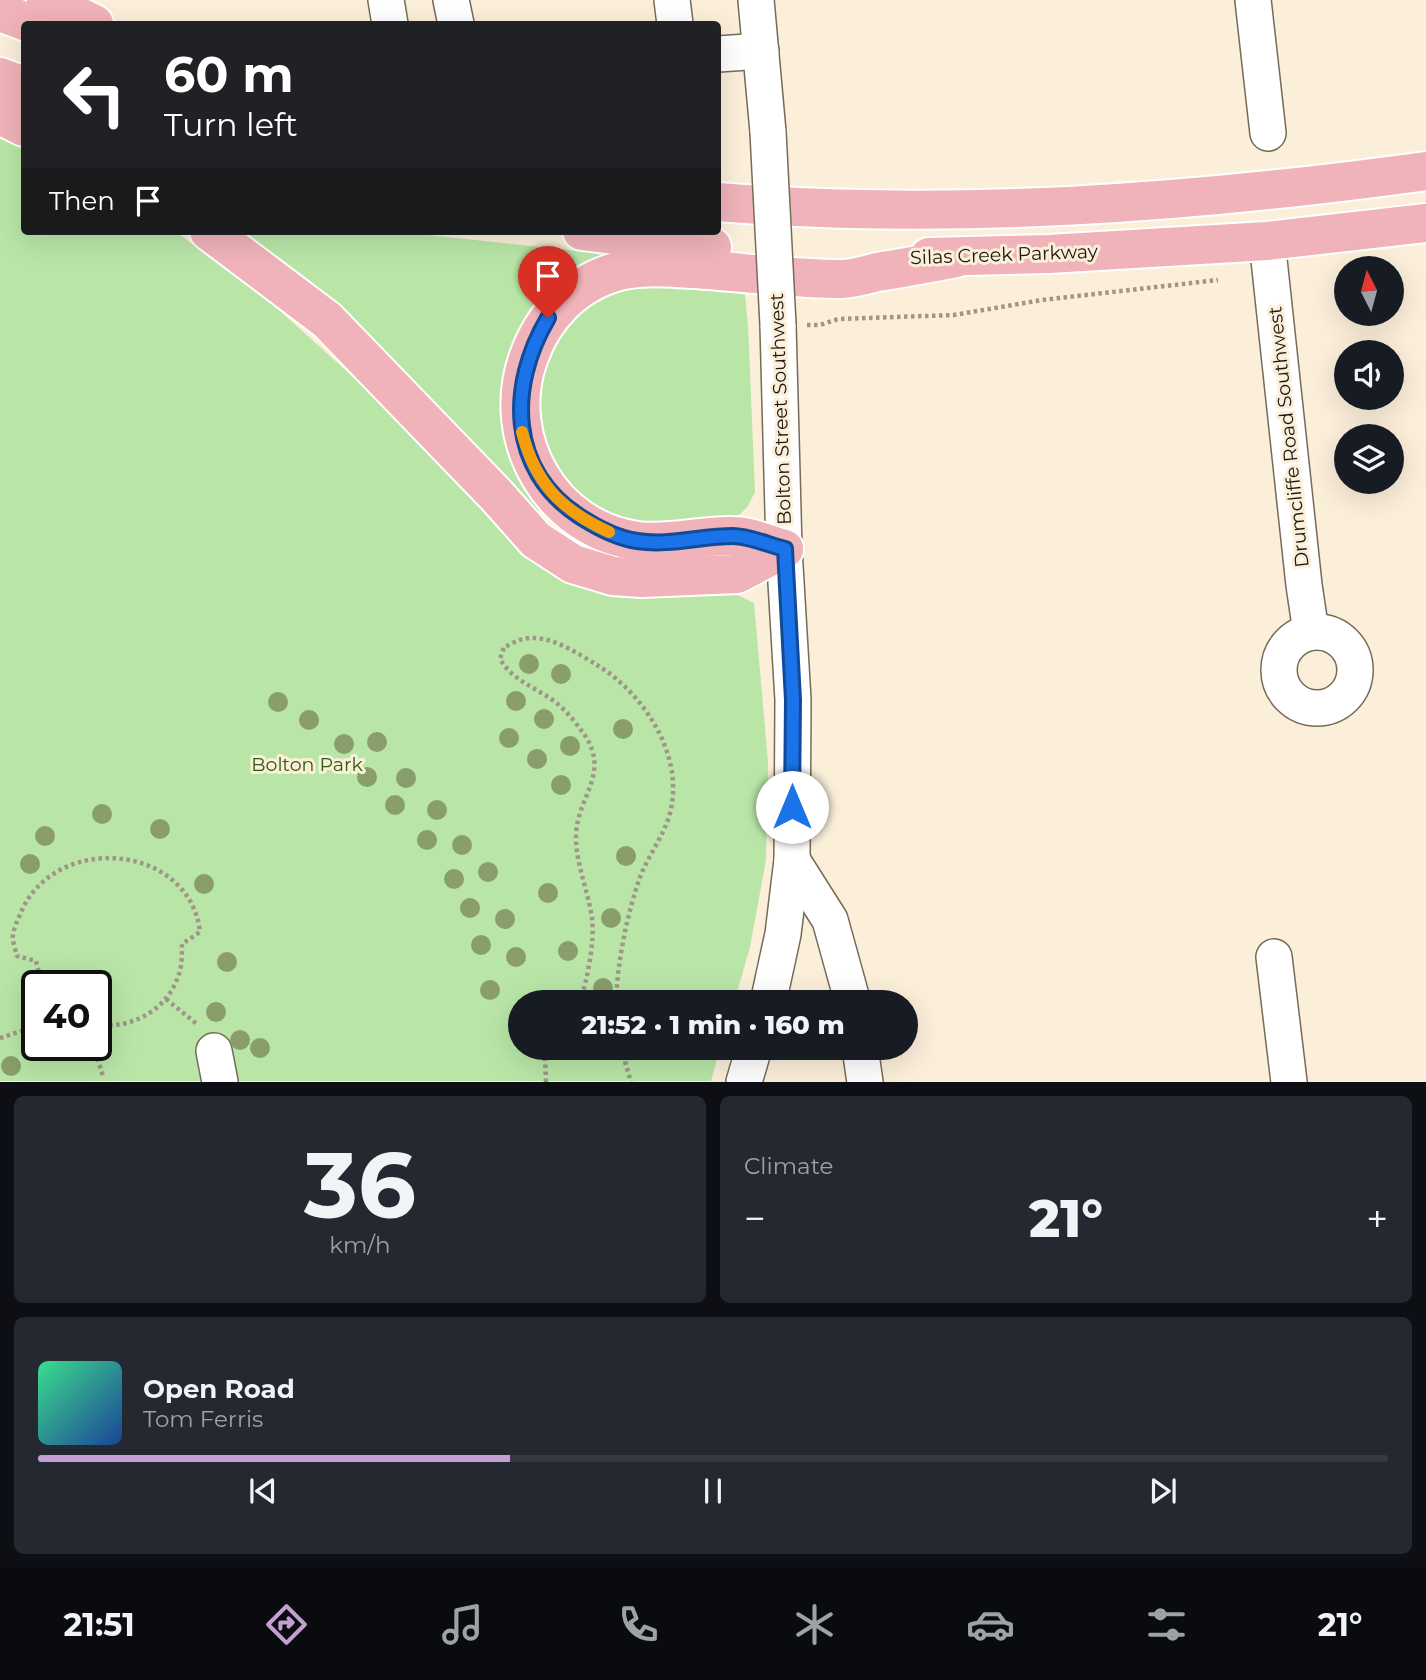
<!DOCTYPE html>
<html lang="en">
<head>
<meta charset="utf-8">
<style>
	:root { --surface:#171b24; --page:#242831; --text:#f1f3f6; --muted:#9ea1a6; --line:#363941; --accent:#c39fd2 }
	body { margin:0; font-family:Montserrat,sans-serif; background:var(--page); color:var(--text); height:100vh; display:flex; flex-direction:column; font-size:26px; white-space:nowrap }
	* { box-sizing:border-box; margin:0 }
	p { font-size:23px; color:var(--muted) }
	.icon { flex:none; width:38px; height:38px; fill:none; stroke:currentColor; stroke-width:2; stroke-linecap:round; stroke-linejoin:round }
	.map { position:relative; height:1082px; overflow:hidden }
	.details { display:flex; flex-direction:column; gap:14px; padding:14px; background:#0d0f14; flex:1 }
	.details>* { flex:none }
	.guide { position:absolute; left:21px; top:21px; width:700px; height:214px; border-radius:7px; box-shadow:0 7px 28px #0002; background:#202124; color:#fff; overflow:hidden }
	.needle { width:46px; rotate:354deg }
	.tools { position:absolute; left:1334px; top:256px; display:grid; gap:14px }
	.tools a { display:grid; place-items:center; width:70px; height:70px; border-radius:50%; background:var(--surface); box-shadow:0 7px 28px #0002; font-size:35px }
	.speed { position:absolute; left:21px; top:970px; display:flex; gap:14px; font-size:35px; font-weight:700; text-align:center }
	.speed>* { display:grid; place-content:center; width:91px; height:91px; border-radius:50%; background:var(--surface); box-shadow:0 7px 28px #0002; line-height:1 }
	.speed .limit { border:4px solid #111; border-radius:10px; background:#fff; color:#111 }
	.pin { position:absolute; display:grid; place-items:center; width:60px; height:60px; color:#fff; margin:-72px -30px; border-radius:50% 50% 50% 0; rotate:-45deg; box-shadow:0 0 7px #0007 }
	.pin .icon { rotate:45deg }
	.me { position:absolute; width:77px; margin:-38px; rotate:0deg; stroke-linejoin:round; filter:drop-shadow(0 0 5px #0008) }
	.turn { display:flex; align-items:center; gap:24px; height:147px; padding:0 28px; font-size:32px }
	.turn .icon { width:91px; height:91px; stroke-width:2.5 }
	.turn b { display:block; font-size:49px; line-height:60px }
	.then { display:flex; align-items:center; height:66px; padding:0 28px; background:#0003; gap:14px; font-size:26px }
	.big { font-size:52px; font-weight:800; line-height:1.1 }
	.details .card { flex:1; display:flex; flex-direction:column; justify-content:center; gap:10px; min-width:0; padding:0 24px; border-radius:10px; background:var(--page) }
	.details .dial { align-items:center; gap:0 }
	.dial b { font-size:91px; line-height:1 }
	.song { display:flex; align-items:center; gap:21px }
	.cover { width:84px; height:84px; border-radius:10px; background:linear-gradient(135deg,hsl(150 70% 55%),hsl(220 70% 35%)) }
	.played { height:7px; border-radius:4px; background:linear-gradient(90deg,var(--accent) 35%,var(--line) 35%) }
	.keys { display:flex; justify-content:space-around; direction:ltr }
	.heat { display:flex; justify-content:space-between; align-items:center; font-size:38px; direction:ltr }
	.details .tiles { flex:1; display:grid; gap:14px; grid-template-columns:1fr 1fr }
	.card:last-child { grid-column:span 2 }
	.trip { position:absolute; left:508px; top:990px; width:410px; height:70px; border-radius:35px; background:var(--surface); box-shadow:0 7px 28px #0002; font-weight:800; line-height:70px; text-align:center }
	.tabs { display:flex; height:112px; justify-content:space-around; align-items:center; background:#090b0e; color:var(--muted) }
	.tabs .icon { width:49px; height:49px }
	.tabs .active { color:var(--accent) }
	.tabs b { font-size:32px; color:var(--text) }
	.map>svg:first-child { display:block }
</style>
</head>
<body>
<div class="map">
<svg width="1426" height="1082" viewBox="0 0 1426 1082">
	<rect width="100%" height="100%" fill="#fbefda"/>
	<!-- green -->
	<g fill="#b9e6a7" fill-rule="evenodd">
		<path d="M 0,133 L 24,146 L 24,231 L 175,231 L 278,309 L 373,395 L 452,479 L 537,560 L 731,592 L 754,603 L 768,762 L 766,860 L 750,947 L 734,1003 L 520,1003 L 520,1048 L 720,1048 L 711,1081 L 0,1081 ZM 37,985 L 96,985 L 96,1045 L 37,1045 Z"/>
		<polygon points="237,231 390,231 634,257 530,321 547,502 532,518"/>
		<polygon points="619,282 744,285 748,325 755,492 748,506 738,516 718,525 620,522 570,490 542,446 537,392 542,363 567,319"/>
	</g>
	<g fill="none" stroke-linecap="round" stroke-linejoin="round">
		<defs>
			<g id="minor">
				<polyline points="386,0 390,24"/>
				<polyline points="451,0 456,24"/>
				<polyline points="672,0 675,24"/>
				<polyline points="756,0 768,132"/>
				<polyline points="1253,0 1268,133"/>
				<polyline points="718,54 761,51"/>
				<polyline points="1267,241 1304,585 1311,632"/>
				<circle cx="1317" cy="670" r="38"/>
				<polyline points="792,860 830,920 853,1003"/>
				<polyline points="1274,957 1289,1082"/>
				<polyline points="768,1003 783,934 792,860 793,700 784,549 778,325"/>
				<polyline points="860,1048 865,1082"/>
				<polyline points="214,1051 220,1082"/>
				<polyline points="744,1082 754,1048"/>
			</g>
			<g id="major">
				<polyline points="46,0 94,24"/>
				<polyline points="0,12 32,24"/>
				<polyline points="0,77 24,86"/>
				<polyline points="0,115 24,127"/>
				<path d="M 718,202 C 954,221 1192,203 1426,171"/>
				<polyline points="209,231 327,320 497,496 536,540 573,564 613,576 642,578 737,574 784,549"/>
				<polyline points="582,231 712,247"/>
				<polyline points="929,257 1049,254 1267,241 1426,223"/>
				<path d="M 784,549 C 769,545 750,536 733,536 C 702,535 670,545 638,541 C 552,530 500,440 528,359 C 543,316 574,283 619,271 C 643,265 669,268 693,269 C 742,272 792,279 841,279 C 853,279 866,275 877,272 C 904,268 930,263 956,258"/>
			</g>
		</defs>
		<!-- minor casing -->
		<use href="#minor" stroke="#766b59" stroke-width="38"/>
		<!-- major casing -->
		<use href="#major" stroke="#fff" stroke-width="42"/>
		<!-- path -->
		<g stroke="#9f9687" stroke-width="4.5" stroke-dasharray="3.5 3.5" stroke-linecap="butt">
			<polyline points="807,325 820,325 838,319 954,315 1042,300 1218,280"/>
			<path d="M 42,985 L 36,961 L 17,956 C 16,950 12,942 13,935 C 14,927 19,917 22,910 C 58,832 190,844 200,932 L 182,944 C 182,951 182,959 181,966 C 174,1005 135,1031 96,1024"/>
			<polyline points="166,999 198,1025"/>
			<path d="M 580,1003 C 587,980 595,942 592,918 C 588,890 575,862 576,834 C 578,797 609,774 586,737 C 577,724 567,711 554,701 C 535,687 513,681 500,659 L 504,647 C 510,645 517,640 523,639 C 548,633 577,653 597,665 C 643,693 683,753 671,809 C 666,833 649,854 640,877 C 627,914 617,964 616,1003"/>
			<polyline points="0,1038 37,1026"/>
			<polyline points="93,1045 103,1076"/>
			<polyline points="621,1048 631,1082"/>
			<polyline points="546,1082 545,1057 549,1048"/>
		</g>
		<!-- minor -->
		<use href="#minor" stroke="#fff" stroke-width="35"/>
		<!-- major -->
		<use href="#major" stroke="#efb3b9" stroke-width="38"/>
		<defs>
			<polyline id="minor-bridge" points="768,132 778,325"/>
		</defs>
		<!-- minor-bridge casing -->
		<use href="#minor-bridge" stroke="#766b59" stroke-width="38" stroke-linecap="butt"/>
		<!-- minor-bridge -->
		<use href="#minor-bridge" stroke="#fff" stroke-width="35"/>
	</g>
	<!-- trees -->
	<g fill="#899e6a">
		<circle cx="529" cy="664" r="10"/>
		<circle cx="561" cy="674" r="10"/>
		<circle cx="516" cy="701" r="10"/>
		<circle cx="278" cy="702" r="10"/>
		<circle cx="544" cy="719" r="10"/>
		<circle cx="309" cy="720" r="10"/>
		<circle cx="623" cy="729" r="10"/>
		<circle cx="509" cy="738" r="10"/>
		<circle cx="377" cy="742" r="10"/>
		<circle cx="344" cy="744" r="10"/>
		<circle cx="570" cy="746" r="10"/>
		<circle cx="537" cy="759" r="10"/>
		<circle cx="367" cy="777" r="10"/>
		<circle cx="406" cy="778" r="10"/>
		<circle cx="561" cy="785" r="10"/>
		<circle cx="395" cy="805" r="10"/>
		<circle cx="437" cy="810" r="10"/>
		<circle cx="102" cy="814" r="10"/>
		<circle cx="160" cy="829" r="10"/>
		<circle cx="45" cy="836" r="10"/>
		<circle cx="427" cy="840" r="10"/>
		<circle cx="462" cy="845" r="10"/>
		<circle cx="626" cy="856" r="10"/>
		<circle cx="30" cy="864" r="10"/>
		<circle cx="488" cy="872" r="10"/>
		<circle cx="454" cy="879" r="10"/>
		<circle cx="204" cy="884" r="10"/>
		<circle cx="548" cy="893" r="10"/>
		<circle cx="470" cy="908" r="10"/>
		<circle cx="611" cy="918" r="10"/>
		<circle cx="505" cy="919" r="10"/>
		<circle cx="481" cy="945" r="10"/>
		<circle cx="568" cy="951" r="10"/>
		<circle cx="516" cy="957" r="10"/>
		<circle cx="227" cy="962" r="10"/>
		<circle cx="603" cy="988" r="10"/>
		<circle cx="490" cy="990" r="10"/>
		<circle cx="216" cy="1012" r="10"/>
		<circle cx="240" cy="1040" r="10"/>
		<circle cx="260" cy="1048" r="10"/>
		<circle cx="11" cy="1066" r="10"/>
	</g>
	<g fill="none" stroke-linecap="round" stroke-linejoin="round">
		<defs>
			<path id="route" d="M 548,318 C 508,386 508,469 579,516 C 596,527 616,538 637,541 C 669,546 701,536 733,536 C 749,536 769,545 785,549 L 793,700 L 792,807"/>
		</defs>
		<!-- route casing -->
		<use href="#route" stroke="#114b97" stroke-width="18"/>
		<!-- route -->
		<use href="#route" stroke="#1a73e8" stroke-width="12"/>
		<!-- slow -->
		<path stroke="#f59e0b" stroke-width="12" d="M 522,432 C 535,483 561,510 609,532"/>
	</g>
	<g text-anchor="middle" stroke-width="6" stroke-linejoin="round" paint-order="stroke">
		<!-- street labels -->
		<g font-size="19" fill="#1c1811" stroke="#fbefda">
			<text transform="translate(1004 254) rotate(-2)" y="7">Silas Creek Parkway</text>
			<text transform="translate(780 409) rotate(-92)" y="7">Bolton Street Southwest</text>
			<text transform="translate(1288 437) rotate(-96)" y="7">Drumcliffe Road Southwest</text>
		</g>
		<!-- park labels -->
		<g font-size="19" fill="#2c5c0f" stroke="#fbefda">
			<text x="307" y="771">Bolton Park</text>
		</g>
	</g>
</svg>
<div class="tools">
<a><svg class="needle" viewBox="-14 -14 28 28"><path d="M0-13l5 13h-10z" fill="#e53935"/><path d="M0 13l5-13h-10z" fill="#9ea1a6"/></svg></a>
<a><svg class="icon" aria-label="sound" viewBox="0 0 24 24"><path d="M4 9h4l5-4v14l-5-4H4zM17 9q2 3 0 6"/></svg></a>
<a><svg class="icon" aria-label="layers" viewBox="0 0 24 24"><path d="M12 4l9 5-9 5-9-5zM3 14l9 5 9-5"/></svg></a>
</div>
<div class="speed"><div class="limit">40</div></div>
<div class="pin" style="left:548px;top:318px;background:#d93025"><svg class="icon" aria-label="arrive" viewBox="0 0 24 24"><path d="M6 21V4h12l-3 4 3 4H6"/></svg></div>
<svg class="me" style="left:792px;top:807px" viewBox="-20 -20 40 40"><circle r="19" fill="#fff"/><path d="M0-13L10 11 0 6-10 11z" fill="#1a73e8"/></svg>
<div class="trip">21:52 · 1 min · 160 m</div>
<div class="guide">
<div class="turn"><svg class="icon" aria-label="left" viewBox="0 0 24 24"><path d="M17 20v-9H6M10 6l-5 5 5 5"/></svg><div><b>60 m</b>Turn left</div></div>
<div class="then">Then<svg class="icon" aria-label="arrive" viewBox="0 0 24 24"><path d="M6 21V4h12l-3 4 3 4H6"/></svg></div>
</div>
</div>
<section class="details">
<div class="tiles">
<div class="card dial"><b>36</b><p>km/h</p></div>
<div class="card"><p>Climate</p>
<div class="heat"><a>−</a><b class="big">21°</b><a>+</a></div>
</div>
<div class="card">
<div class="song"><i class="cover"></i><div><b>Open Road</b><p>Tom Ferris</p></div></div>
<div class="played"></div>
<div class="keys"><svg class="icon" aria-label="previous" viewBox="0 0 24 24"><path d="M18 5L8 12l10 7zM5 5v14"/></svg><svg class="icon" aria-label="pause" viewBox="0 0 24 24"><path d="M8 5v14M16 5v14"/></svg><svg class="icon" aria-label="next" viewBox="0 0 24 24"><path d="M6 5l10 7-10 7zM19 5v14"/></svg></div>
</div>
</div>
</section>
<nav class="tabs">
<b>21:51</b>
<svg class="icon active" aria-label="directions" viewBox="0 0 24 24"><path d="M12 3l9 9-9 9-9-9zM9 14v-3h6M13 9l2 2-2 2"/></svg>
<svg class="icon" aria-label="music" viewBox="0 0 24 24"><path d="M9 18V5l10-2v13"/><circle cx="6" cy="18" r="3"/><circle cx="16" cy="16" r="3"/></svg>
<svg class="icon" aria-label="phone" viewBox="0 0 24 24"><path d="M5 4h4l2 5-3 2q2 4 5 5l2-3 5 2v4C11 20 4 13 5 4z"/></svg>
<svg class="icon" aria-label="climate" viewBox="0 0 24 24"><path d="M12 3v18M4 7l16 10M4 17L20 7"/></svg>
<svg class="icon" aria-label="car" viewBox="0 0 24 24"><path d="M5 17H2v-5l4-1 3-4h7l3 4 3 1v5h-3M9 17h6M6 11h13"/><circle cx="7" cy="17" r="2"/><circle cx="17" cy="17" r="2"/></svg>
<svg class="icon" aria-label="filters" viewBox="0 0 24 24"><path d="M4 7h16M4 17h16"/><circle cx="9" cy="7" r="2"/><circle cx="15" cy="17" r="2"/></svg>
<b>21°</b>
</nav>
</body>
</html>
